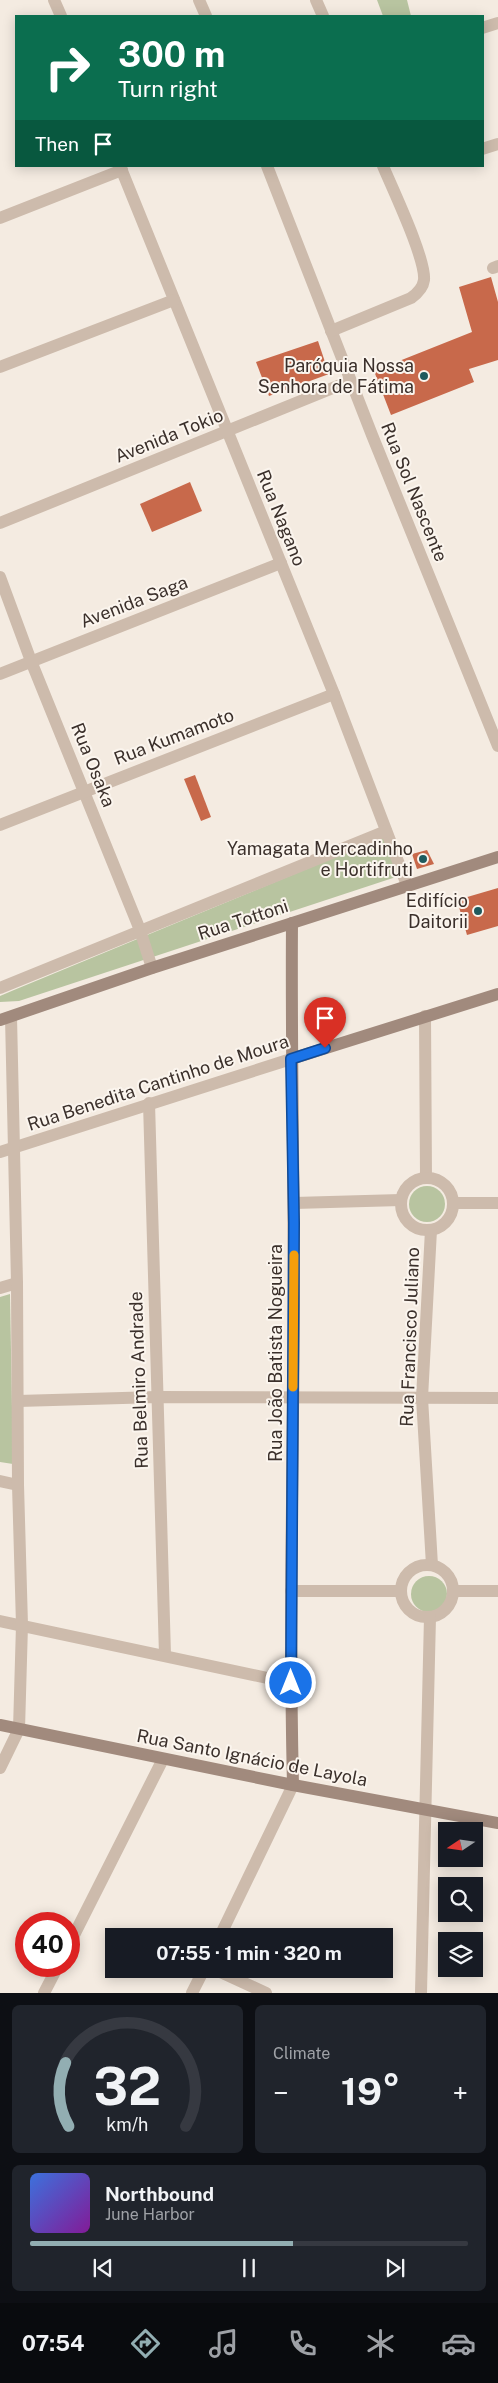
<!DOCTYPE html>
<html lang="en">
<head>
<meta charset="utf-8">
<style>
	:root { --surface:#171b24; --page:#20242c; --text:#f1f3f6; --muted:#9ea1a6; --line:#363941; --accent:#92aeb2 }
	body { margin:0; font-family:"Public Sans",sans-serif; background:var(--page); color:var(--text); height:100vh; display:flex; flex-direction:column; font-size:19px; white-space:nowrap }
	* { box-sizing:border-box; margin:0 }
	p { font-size:16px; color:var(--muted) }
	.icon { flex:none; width:28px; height:28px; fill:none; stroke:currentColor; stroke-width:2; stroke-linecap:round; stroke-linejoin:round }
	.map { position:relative; height:1993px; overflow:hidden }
	.drawer { display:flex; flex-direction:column; gap:12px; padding:12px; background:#0d0f14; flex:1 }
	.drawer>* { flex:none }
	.hud { position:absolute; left:15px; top:15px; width:469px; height:152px; border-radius:0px; box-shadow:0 2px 12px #0003; background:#0b6e4f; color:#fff; overflow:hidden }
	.needle { width:32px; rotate:257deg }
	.tools { position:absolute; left:438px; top:1822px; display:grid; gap:10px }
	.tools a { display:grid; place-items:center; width:45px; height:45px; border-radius:0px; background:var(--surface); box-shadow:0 2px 12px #0003; font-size:25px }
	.speed { position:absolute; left:15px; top:1912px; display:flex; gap:10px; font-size:25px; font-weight:700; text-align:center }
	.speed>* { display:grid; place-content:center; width:65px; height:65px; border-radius:50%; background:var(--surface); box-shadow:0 2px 12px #0003; line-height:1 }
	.speed .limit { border:8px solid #d22; background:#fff; color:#111 }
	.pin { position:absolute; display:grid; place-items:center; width:42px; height:42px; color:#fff; margin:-51px -21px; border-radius:50% 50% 50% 0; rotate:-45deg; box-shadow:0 0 5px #0007 }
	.pin .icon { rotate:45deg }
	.me { position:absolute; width:55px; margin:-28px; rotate:0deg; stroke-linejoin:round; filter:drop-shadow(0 0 4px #0008) }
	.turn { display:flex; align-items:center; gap:18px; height:105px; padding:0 20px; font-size:22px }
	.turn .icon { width:65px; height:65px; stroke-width:2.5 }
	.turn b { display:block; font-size:35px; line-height:42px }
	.then { display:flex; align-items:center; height:48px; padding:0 20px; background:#0003; gap:10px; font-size:19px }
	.big { font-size:38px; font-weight:700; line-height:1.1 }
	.drawer .widget { flex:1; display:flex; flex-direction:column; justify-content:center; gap:8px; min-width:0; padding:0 18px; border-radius:8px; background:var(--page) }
	.drawer .dial { align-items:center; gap:0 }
	.dial svg { height:130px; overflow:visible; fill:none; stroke:var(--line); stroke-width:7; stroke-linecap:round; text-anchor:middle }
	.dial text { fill:var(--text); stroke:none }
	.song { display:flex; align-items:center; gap:15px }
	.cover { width:60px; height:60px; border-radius:8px; background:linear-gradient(135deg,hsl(220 70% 55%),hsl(290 70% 35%)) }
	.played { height:5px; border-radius:2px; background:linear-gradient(90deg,var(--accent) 60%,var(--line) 60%) }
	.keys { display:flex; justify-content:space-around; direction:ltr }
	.heat { display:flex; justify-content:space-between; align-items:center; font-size:28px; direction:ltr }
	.drawer .tiles { flex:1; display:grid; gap:12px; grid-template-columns:1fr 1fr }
	.widget:last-child { grid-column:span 2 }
	.trip { position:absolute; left:105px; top:1928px; width:288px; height:50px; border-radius:0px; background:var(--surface); box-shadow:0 2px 12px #0003; font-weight:700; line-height:50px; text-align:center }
	.dock { display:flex; height:80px; justify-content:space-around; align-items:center; background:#090b0e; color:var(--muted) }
	.dock .icon { width:35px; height:35px }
	.dock .selected { color:var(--accent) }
	.dock b { font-size:22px; color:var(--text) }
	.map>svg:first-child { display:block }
</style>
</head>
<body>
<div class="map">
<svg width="498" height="1993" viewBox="0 0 498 1993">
	<rect width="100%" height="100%" fill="#f4ebe1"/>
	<!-- green -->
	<g fill="#b8c4a0">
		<polygon points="377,0 407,0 411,16 383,16"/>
		<polygon points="384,837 399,876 19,1001 0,1002 0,996 14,990"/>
		<circle cx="427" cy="1204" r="18"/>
		<polygon points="10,1294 13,1464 0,1462 0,1297"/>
		<circle cx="429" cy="1594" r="18"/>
	</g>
	<!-- building -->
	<g fill="#c8694b">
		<polygon points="491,277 498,302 498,360 469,369 474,382 391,415 374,371 472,332 459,287"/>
		<polygon points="318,341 329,374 269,396 256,362"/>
		<polygon points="190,482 202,511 152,532 140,504"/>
		<polygon points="195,775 211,817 201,821 184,779"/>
		<polygon points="427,850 434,864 417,869 412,854"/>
		<polygon points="498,888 498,926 467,935 457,900"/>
	</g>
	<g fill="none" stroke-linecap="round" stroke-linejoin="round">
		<!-- street -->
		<g stroke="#cdbbac" stroke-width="12">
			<polyline points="54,0 61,16"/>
			<polyline points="199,0 206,16"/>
			<polyline points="316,0 323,16"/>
			<polyline points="482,28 498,23"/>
			<polyline points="482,149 498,144"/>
			<polyline points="120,166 334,694 407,885"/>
			<polyline points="267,166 372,435 498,746"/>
			<polyline points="0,218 122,170"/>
			<polyline points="493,268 498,266"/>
			<path d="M 331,331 L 411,298 C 418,293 423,288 424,280 C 426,259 393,190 383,166"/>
			<polyline points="0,367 174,300"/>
			<polyline points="0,523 350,381"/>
			<polyline points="0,577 31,661 140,930 152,968"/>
			<polyline points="0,674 281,563"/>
			<polyline points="0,825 334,694"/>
			<polyline points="0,988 386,831"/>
			<polyline points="425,1016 426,1177"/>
			<polyline points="149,1103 165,1655"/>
			<polyline points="0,1152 291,1059"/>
			<circle cx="427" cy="1204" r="26"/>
			<polyline points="294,1203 401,1200"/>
			<polyline points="454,1203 498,1203"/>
			<polyline points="431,1230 422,1398 432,1565"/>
			<polyline points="0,1288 17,1283"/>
			<polyline points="18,1401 157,1397 498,1398"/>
			<polyline points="0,1481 18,1485"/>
			<circle cx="427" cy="1591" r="26"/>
			<polyline points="291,1591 400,1591"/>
			<polyline points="453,1591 498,1591"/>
			<polyline points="0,1621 291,1683"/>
			<polyline points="0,1768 19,1729 22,1625 18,1485 17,1283 11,1017"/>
			<polyline points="220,1936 293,1785"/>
			<polyline points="69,1945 163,1759"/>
			<polyline points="214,1969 266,1993"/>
			<polyline points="44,1993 58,1966"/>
			<polyline points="192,1993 204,1969"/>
			<polyline points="421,1993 430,1617"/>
		</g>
		<!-- secondary -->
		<g stroke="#a18a7d" stroke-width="12">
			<path d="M 292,923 C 291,1050 294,1177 294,1304 C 293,1464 289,1624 293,1785"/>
			<polyline points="0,1020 152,968 498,857"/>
			<polyline points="291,1059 498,994"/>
			<polyline points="0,1725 293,1785 498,1823"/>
		</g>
	</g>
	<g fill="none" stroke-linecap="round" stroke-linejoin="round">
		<defs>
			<polyline id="route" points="291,1683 294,1223 291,1059 325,1048"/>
		</defs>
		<!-- route casing -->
		<use href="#route" stroke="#114b97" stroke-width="12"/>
		<!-- route -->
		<use href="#route" stroke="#1a73e8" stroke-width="9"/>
		<!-- slow -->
		<polyline stroke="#f59e0b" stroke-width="9" points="293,1387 294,1255"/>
	</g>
	<!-- markers -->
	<g fill="#1f5a5e" stroke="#fbf5ee" stroke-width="2">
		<circle cx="424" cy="376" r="5"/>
		<circle cx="423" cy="859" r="5"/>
		<circle cx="478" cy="911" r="5"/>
	</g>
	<g text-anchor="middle" stroke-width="4" stroke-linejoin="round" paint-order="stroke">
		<!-- poi labels -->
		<g font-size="18" fill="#3b302b" stroke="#fbf5ee" text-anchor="end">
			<text x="414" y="372">Paróquia Nossa<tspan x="414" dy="21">Senhora de Fátima</tspan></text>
			<text x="413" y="855">Yamagata Mercadinho<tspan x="413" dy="21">e Hortifruti</tspan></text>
			<text x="468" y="907">Edifício<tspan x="468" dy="21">Daitorii</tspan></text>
		</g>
		<!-- street labels -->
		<g font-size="18" fill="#3b302b" stroke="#fbf5ee">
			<text transform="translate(169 436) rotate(-22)" y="6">Avenida Tokio</text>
			<text transform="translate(414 492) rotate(68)" y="6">Rua Sol Nascente</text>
			<text transform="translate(281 518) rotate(68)" y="6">Rua Nagano</text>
			<text transform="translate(134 602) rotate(-21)" y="6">Avenida Saga</text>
			<text transform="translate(174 737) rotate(-21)" y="6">Rua Kumamoto</text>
			<text transform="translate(93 765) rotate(68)" y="6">Rua Osaka</text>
			<text transform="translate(243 920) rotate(-18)" y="6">Rua Tottoni</text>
			<text transform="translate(158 1083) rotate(-18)" y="6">Rua Benedita Cantinho de Moura</text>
			<text transform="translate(410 1337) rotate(-88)" y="6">Rua Francisco Juliano</text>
			<text transform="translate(276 1353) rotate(-90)" y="6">Rua João Batista Nogueira</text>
			<text transform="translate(139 1380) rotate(-92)" y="6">Rua Belmiro Andrade</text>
			<text transform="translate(252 1758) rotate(11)" y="6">Rua Santo Ignácio de Layola</text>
		</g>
	</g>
</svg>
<div class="tools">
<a><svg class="needle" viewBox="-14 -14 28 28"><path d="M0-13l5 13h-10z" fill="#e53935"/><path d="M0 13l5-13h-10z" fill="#9ea1a6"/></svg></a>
<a><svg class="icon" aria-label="search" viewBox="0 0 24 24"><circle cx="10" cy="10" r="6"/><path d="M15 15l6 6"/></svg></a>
<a><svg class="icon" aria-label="layers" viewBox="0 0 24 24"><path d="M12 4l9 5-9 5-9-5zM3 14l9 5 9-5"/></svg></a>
</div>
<div class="speed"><div class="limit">40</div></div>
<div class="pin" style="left:325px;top:1048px;background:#d93025"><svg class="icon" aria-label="arrive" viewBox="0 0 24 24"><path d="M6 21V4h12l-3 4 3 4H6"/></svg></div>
<svg class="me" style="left:291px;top:1683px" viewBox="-20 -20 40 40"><circle r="17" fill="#1a73e8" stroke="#fff" stroke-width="3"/><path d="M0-11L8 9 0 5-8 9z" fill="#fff"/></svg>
<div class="trip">07:55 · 1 min · 320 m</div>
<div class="hud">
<div class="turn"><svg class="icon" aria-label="right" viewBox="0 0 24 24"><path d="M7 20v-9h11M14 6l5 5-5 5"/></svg><div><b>300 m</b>Turn right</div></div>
<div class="then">Then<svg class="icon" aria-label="arrive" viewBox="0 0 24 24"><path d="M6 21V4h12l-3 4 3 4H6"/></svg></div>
</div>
</div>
<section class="drawer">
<div class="tiles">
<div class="widget dial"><svg viewBox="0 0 100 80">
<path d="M14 69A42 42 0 1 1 86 69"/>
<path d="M14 69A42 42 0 0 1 12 30" stroke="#92aeb2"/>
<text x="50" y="56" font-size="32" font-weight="700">32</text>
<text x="50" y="72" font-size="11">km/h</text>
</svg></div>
<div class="widget"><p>Climate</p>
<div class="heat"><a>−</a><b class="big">19°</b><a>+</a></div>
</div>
<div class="widget">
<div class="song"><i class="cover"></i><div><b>Northbound</b><p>June Harbor</p></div></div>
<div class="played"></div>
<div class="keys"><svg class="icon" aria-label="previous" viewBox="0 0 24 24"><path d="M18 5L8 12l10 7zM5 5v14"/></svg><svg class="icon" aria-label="pause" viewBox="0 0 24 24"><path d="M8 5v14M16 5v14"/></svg><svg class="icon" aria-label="next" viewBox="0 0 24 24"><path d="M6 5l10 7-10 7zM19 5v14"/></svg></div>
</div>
</div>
</section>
<nav class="dock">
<b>07:54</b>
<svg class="icon selected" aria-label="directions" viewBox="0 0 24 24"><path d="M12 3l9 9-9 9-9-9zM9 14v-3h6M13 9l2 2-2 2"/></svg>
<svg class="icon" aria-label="music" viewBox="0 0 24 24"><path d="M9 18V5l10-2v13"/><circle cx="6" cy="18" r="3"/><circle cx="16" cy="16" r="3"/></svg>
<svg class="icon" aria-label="phone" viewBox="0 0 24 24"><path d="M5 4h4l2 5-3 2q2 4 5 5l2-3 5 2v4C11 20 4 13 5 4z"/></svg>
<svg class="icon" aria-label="climate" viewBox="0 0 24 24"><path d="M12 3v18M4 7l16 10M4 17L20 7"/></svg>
<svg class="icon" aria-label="car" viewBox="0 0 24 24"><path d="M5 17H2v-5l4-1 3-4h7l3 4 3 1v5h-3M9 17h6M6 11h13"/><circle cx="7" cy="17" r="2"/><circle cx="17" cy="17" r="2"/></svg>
</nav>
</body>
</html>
